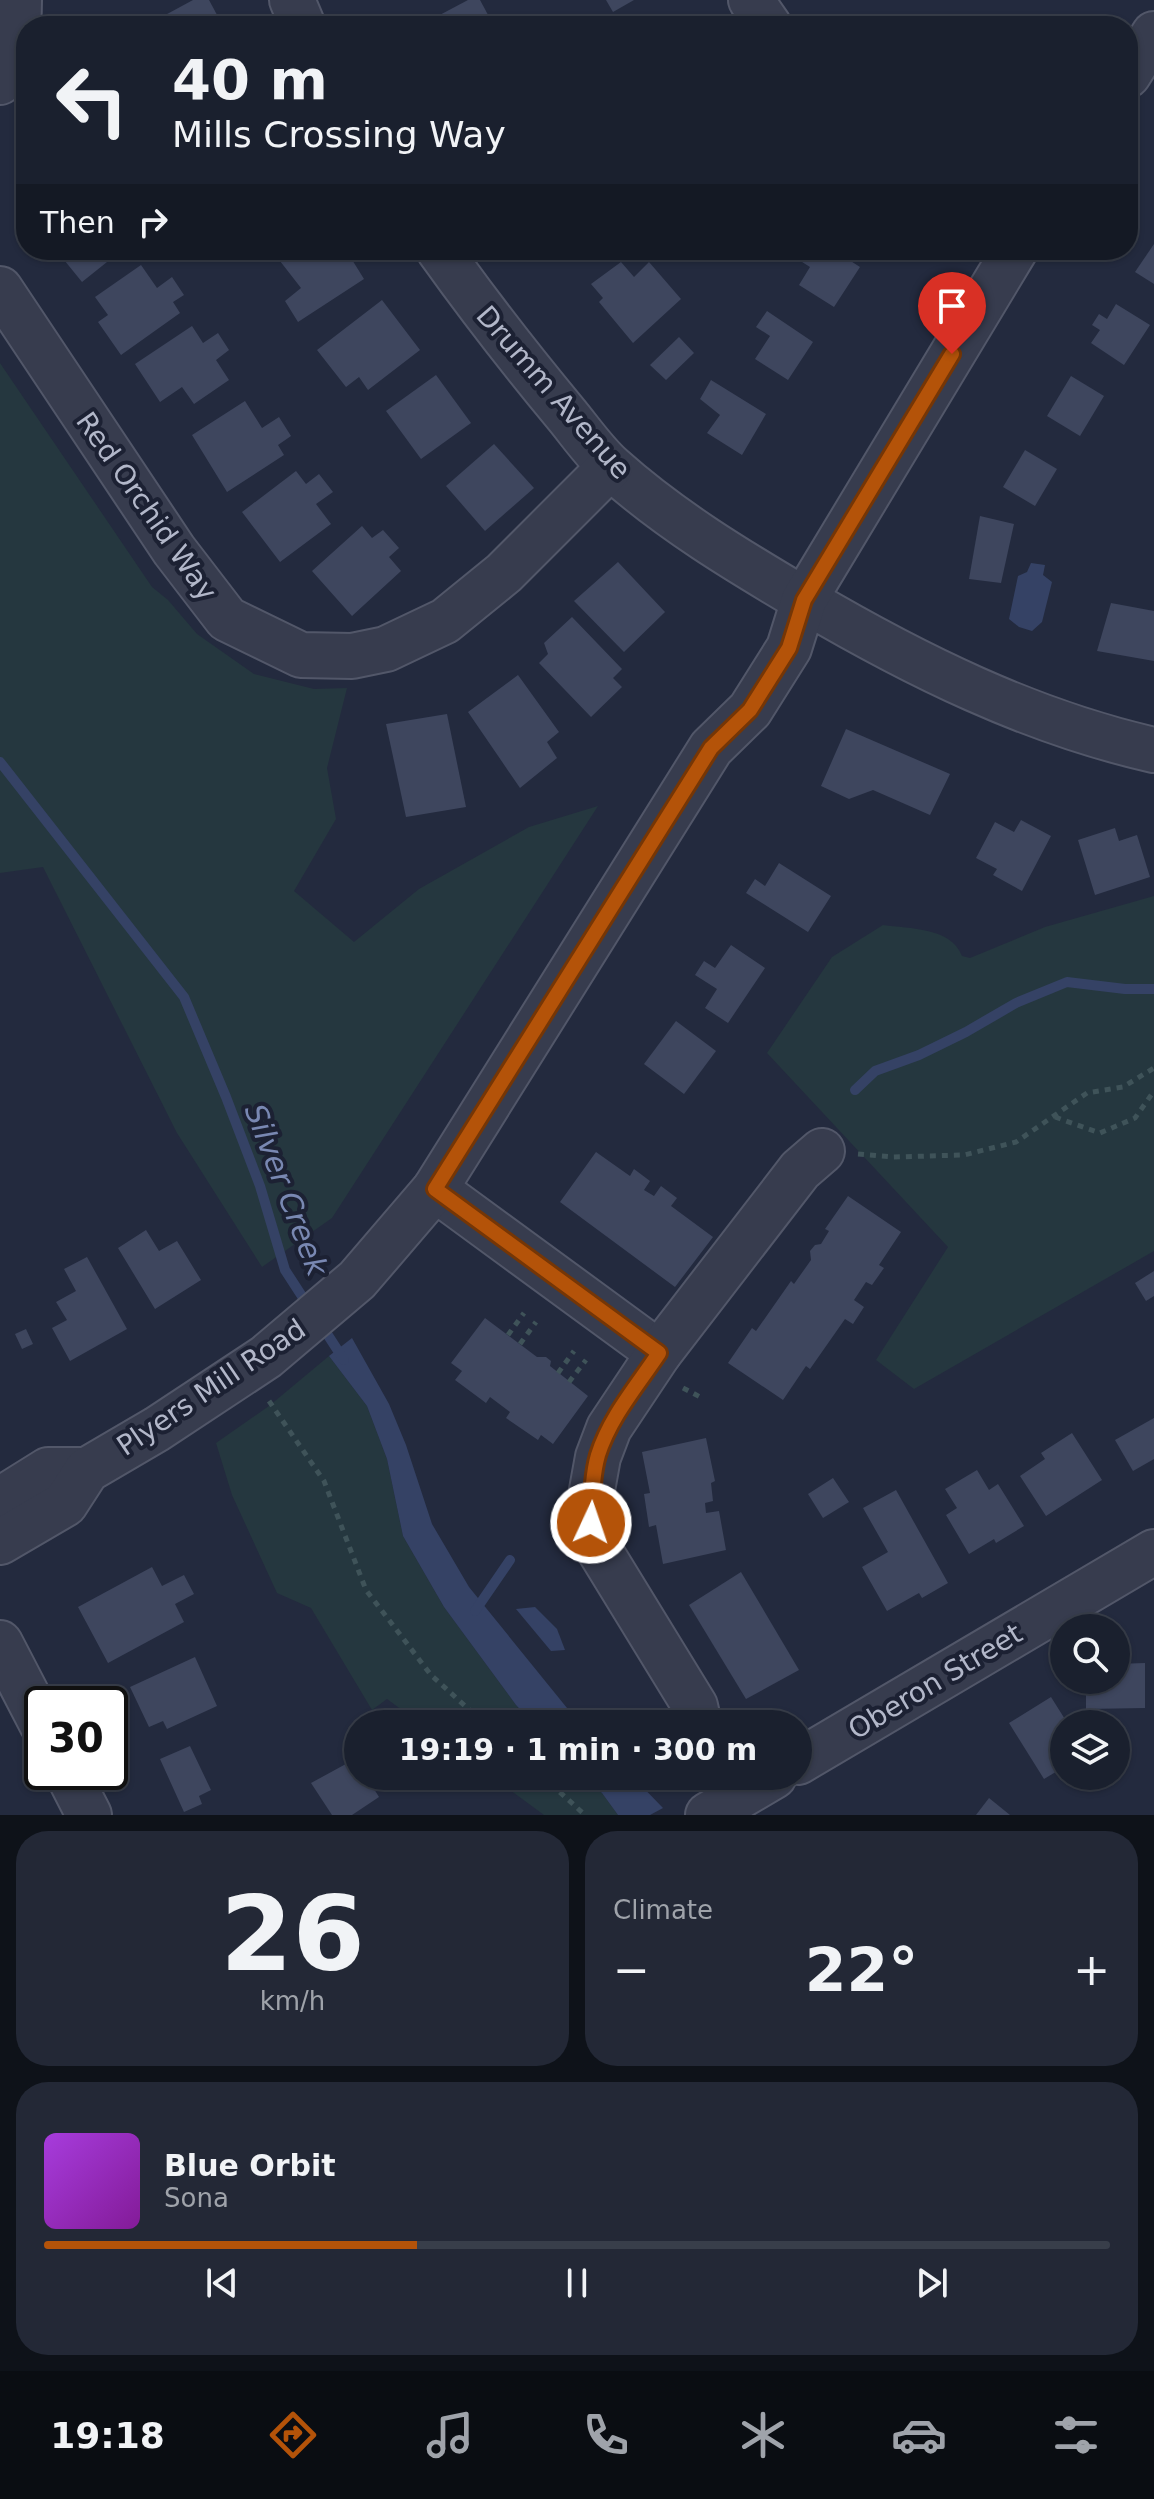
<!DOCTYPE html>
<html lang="en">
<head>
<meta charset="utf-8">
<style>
	:root { --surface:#1a202e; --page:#232836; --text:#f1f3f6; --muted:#9fa3aa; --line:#383e4a; --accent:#b45309 }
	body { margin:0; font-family:"DejaVu Sans",sans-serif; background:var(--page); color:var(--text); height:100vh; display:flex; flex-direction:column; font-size:30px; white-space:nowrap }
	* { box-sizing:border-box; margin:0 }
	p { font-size:26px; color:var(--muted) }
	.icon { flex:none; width:44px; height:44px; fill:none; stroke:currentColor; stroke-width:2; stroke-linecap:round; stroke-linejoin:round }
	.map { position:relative; height:1815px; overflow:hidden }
	.sheet { display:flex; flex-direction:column; gap:16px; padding:16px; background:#0e1219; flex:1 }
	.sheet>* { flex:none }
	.guide { position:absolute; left:16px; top:16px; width:1122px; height:244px; border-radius:32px; box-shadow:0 2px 6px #0004,0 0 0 2px var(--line); background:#1a202e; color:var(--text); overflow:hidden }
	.controls { position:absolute; left:1050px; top:1614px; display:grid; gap:16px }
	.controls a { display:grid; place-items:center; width:80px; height:80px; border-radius:50%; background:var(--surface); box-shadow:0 2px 6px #0004,0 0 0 2px var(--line); font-size:40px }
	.speed { position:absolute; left:24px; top:1686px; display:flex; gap:16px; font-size:40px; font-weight:700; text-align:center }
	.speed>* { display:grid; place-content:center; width:104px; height:104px; border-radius:50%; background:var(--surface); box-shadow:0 2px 6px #0004,0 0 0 2px var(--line); line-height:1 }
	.speed .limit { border:4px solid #111; border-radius:12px; background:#fff; color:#111 }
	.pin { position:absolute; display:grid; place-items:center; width:68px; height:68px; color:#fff; margin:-82px -34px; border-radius:50% 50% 50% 0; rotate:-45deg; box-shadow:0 0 8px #0007 }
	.pin .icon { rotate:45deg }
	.me { position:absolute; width:88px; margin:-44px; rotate:3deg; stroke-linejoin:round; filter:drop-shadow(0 0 6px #0008) }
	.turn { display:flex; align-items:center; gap:28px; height:168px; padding:0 24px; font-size:36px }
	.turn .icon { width:104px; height:104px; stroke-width:2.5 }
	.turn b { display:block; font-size:56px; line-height:68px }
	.then { display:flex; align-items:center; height:76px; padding:0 24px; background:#0003; gap:16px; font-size:30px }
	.big { font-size:60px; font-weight:700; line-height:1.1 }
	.sheet .tile { flex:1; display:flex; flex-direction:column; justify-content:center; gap:12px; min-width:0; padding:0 28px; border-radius:32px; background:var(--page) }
	.sheet .dial { align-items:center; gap:0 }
	.dial b { font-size:104px; line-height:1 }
	.song { display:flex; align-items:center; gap:24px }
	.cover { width:96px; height:96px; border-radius:12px; background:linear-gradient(135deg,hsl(280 70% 55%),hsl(290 70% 35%)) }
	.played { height:8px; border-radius:4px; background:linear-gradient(90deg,var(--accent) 35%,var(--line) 35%) }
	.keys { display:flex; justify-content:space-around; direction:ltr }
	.heat { display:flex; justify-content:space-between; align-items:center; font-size:44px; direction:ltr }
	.sheet .tiles { flex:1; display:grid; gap:16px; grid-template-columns:1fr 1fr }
	.tile:last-child { grid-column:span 2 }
	.trip { position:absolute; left:344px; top:1710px; width:468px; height:80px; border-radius:40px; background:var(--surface); box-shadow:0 2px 6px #0004,0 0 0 2px var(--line); font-weight:700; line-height:80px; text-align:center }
	.tabs { display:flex; height:128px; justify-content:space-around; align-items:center; background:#0a0d12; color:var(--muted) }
	.tabs .icon { width:56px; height:56px }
	.tabs .current { color:var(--accent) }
	.tabs b { font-size:36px; color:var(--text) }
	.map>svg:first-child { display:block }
</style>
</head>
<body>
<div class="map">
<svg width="1154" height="1815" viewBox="0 0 1154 1815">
	<rect width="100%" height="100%" fill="#232a3e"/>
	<!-- green -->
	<g fill="#25373f">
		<polygon points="0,363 152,587 168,600 197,634 254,674 314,689 347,688 327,768 336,819 294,891 354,942 419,889 529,827 598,806 332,1218 262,1267 177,1133 43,867 0,873"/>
		<path d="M 1154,896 L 1154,1251 L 914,1389 L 876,1360 L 948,1247 L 767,1053 L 832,957 L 883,925 C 910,929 951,927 962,956 L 970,958 L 1045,927 Z"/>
		<polygon points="329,1356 367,1406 387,1459 403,1536 444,1607 516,1705 534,1724 421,1724 387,1699 372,1710 311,1608 277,1593 232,1495 216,1443 269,1406"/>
		<polygon points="491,1776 585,1776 602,1793 618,1815 544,1815"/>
	</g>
	<!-- water -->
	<g fill="#354265">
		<polygon points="1031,563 1045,565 1043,575 1052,582 1042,622 1032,631 1019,627 1009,619 1018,576 1027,572"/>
		<polygon points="352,1338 389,1404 406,1445 432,1524 469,1587 580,1724 534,1724 516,1705 444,1607 403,1536 387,1459 367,1406 329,1356"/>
		<polygon points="535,1607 557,1629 565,1650 551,1651 516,1609"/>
		<polygon points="585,1776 632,1776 663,1808 650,1815 618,1815 602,1793"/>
	</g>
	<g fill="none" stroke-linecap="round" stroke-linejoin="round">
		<!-- stream -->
		<g stroke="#354265" stroke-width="10">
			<polyline points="0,762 184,997 226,1097 260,1186 285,1270 309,1307"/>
			<polyline points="855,1090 875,1071 919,1055 966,1032 1016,1003 1067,982 1125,989 1154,989"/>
			<polyline points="320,1323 344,1360"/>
			<polyline points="475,1611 510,1560"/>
		</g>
	</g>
	<!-- building -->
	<g fill="#3e465e">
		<polygon points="193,0 209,0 223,26 145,26"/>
		<polygon points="468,0 480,0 494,26 419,26"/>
		<polygon points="606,0 634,0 613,12"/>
		<polygon points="1154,244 1154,284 1135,272"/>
		<polygon points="56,250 122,250 82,282"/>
		<polygon points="298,250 346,250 364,279 298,322 285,301 301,288 280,261"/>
		<polygon points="805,250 851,250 846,258 860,267 834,307 799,285 810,267 799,260"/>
		<polygon points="621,262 634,277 649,262 681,299 633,343 599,302 603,298 591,284"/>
		<polygon points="141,265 157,288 172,277 184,295 173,302 180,313 121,355 98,322 108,315 95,297"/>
		<polygon points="382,300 420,350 368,390 359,377 346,387 317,350"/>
		<polygon points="1116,304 1150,325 1124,365 1091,343 1100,330 1092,325 1099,314 1107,319"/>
		<polygon points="767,311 813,342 788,380 755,359 770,336 756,327"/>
		<polygon points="192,326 203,343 218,333 229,350 216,360 229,380 194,404 182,387 160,402 135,364"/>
		<polygon points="679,337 694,353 666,380 650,365"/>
		<polygon points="436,375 471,423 421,459 386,411"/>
		<polygon points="1071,376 1104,396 1080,436 1047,416"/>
		<polygon points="711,380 766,414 742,455 707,433 720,415 700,399"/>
		<polygon points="245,401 262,428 279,417 291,436 278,445 284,455 227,492 192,435"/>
		<polygon points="494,444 534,488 485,531 446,486"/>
		<polygon points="1025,450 1057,469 1035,506 1003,487"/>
		<polygon points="296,471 306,484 319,474 333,492 316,504 331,524 280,562 242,512"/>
		<polygon points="980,516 1014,524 1001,583 969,579"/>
		<polygon points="362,526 372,538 383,530 399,548 389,557 401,571 352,616 312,571"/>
		<polygon points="618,562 665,612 624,652 574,601"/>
		<polygon points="1111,603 1154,611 1154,661 1097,651"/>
		<polygon points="572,617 622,669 613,678 622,687 591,717 539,663 548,654 544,643"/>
		<polygon points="518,675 559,732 547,742 557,758 520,788 468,712"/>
		<polygon points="447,714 466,807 406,817 386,724"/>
		<polygon points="846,729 950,774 930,815 873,790 849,799 821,786"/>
		<polygon points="1021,820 1051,836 1022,891 993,875 997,869 976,858 995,822 1014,832"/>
		<polygon points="1115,828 1119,841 1137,835 1150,877 1095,895 1078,840"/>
		<polygon points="779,863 831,896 808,932 746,893 755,879 765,886"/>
		<polygon points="731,945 765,968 728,1023 705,1008 717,989 695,975 704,961 715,968"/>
		<polygon points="676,1021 716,1051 684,1094 644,1064"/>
		<polygon points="596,1152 630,1176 634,1169 650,1181 644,1190 654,1196 661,1186 677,1198 671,1206 713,1237 675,1287 560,1202"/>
		<polygon points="848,1196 901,1232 879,1265 884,1268 872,1285 866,1282 854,1300 864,1307 853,1324 845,1319 810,1369 806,1366 783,1400 728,1363 752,1328 756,1331 791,1281 794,1284 811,1260 810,1251 815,1245 821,1244 829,1231 825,1229"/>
		<polygon points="146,1230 159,1251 177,1241 201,1280 155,1309 118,1248"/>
		<polygon points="87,1257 127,1329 70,1361 52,1328 67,1320 56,1302 76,1291 64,1269"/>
		<polygon points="1154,1271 1154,1296 1146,1301 1135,1283"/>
		<polygon points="485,1318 537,1357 546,1357 551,1361 550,1366 588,1396 553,1444 541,1435 538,1440 506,1418 510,1412 490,1397 486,1403 455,1380 462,1371 451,1363"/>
		<polygon points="26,1329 33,1344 22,1349 15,1334"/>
		<polygon points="1154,1418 1154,1459 1133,1471 1115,1440"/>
		<polygon points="1072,1433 1102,1480 1046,1516 1020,1476 1045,1459 1041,1453"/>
		<polygon points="706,1438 715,1481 711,1483 713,1501 705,1503 706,1513 719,1511 726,1550 663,1564 656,1525 649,1527 644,1494 650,1493 642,1452"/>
		<polygon points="977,1470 989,1490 998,1484 1024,1526 996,1543 994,1539 969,1554 946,1515 957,1508 945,1489"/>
		<polygon points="833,1478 849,1502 823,1518 808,1494"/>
		<polygon points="896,1490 948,1583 922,1598 919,1593 887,1611 862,1567 888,1552 863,1508"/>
		<polygon points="152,1567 162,1586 184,1575 194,1594 175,1604 184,1622 108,1663 78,1607"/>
		<polygon points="741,1572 799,1670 746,1699 689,1605"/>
		<polygon points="195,1657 217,1706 167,1729 163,1721 149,1727 130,1687"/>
		<polygon points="1145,1663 1145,1708 1086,1709 1086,1680 1116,1680 1116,1664"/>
		<polygon points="1051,1697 1068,1724 1064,1724 1064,1736 1055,1741 1064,1755 1064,1767 1044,1779 1009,1723"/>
		<polygon points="190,1746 211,1790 199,1796 202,1804 184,1812 160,1759"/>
		<polygon points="355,1759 358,1764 358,1776 366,1776 379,1797 352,1815 332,1815 311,1783"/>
		<polygon points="989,1798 1010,1815 976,1815"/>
	</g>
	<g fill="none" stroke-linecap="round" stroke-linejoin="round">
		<defs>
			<g id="minor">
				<polyline points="292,0 303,26"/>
				<polyline points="751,0 769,26"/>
				<polyline points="1128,75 1154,34"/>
				<path d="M 0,82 C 15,55 19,31 19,0"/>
				<path d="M 439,250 C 479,306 521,360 565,413 C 580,431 594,452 612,468 C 670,520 738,561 806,601 C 915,665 1030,722 1154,750"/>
				<polyline points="0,289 174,550 227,619 301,655 352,656 386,649 445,621 504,573 610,467"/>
				<polyline points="435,1189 659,1353"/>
				<polyline points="0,1500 48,1470 87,1470"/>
				<polyline points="0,1542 65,1504 87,1470 157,1429 266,1357 357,1280 435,1189 711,748 750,710 789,648 804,600 1015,250"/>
				<polyline points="0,1643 42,1724"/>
				<polyline points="699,1724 695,1706 600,1551 591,1523 592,1490 598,1457 609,1428 659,1353 800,1170 822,1151"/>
				<polyline points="798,1762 1154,1552"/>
				<polyline points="67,1772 89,1815"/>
				<polyline points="708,1815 774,1776"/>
			</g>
		</defs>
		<!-- minor casing -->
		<use href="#minor" stroke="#525769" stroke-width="48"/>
		<!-- path -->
		<g stroke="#3f5359" stroke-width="5" stroke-dasharray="6 6" stroke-linecap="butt">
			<polyline points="1055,1117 1100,1133 1135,1118 1154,1091"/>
			<polyline points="858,1154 893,1157 964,1155 1016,1142 1087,1093 1123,1087 1154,1068"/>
			<polyline points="508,1335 524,1313"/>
			<polyline points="520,1344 536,1322"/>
			<polyline points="558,1373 574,1351"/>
			<polyline points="569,1382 586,1360"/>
			<polyline points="683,1388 704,1399"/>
			<polyline points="269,1401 324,1481 366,1590 431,1675 485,1724"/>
			<polyline points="542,1776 585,1815"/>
		</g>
		<!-- minor -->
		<use href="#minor" stroke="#373c4e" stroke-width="44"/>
	</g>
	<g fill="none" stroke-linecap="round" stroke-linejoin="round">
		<defs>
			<path id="route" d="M 591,1523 C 592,1500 592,1476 598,1455 C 610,1417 637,1386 659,1353 L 435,1189 L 711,748 L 750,710 L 789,648 L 804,600 L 952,354"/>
		</defs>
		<!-- route casing -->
		<use href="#route" stroke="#753606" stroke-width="20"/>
		<!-- route -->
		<use href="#route" stroke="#b45309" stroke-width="14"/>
	</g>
	<g text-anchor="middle" stroke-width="8" stroke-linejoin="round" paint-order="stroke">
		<!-- street labels -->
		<g font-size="28" fill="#b2b7c9" stroke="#1c2133">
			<text transform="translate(554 392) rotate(49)" y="10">Drumm Avenue</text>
			<text transform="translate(147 506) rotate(55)" y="10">Red Orchid Way</text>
			<text transform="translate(211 1387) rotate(-34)" y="10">Plyers Mill Road</text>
			<text transform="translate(935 1681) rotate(-31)" y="10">Oberon Street</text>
		</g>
		<!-- water labels -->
		<g font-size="30" font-style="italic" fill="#7988b2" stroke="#1c2133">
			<text transform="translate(286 1190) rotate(69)" y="10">Silver Creek</text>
		</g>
	</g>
</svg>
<div class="controls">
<a><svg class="icon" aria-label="search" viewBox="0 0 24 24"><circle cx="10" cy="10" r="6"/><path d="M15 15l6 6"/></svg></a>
<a><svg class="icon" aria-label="layers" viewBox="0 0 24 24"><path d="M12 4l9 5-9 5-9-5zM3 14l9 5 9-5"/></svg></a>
</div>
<div class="speed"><div class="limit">30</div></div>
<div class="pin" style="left:952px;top:354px;background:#d93025"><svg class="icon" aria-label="arrive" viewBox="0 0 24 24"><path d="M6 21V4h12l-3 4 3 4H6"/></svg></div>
<svg class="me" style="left:591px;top:1523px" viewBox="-20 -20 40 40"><circle r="17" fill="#b45309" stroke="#fff" stroke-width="3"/><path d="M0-11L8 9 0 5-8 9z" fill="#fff"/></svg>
<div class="trip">19:19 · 1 min · 300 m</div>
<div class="guide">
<div class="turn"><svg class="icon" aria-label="left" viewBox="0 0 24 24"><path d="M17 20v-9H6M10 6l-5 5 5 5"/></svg><div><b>40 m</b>Mills Crossing Way</div></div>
<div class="then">Then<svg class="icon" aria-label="right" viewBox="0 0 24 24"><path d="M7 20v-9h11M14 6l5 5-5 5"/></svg></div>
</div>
</div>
<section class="sheet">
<div class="tiles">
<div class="tile dial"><b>26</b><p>km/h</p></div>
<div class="tile"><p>Climate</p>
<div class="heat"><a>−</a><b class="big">22°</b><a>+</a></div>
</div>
<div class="tile">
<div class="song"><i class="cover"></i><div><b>Blue Orbit</b><p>Sona</p></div></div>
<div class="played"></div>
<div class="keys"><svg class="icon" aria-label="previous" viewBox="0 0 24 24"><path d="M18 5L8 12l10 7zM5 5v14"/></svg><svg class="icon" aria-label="pause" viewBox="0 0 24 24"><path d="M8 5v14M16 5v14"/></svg><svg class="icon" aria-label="next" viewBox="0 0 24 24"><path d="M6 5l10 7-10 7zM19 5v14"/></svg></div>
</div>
</div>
</section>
<nav class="tabs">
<b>19:18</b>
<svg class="icon current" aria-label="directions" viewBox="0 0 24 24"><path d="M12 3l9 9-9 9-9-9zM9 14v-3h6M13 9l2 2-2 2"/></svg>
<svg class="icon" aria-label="music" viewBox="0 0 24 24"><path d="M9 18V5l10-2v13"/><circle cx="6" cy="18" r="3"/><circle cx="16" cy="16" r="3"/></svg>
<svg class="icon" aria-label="phone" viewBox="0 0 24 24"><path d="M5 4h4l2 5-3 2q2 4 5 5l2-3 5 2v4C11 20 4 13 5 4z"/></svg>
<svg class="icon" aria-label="climate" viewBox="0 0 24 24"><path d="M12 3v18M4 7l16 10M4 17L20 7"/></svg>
<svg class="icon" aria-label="car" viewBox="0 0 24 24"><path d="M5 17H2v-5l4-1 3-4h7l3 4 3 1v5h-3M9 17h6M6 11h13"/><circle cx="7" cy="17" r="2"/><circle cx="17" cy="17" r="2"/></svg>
<svg class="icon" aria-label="filters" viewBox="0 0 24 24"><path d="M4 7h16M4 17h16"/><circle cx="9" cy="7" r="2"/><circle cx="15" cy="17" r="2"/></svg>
</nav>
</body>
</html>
